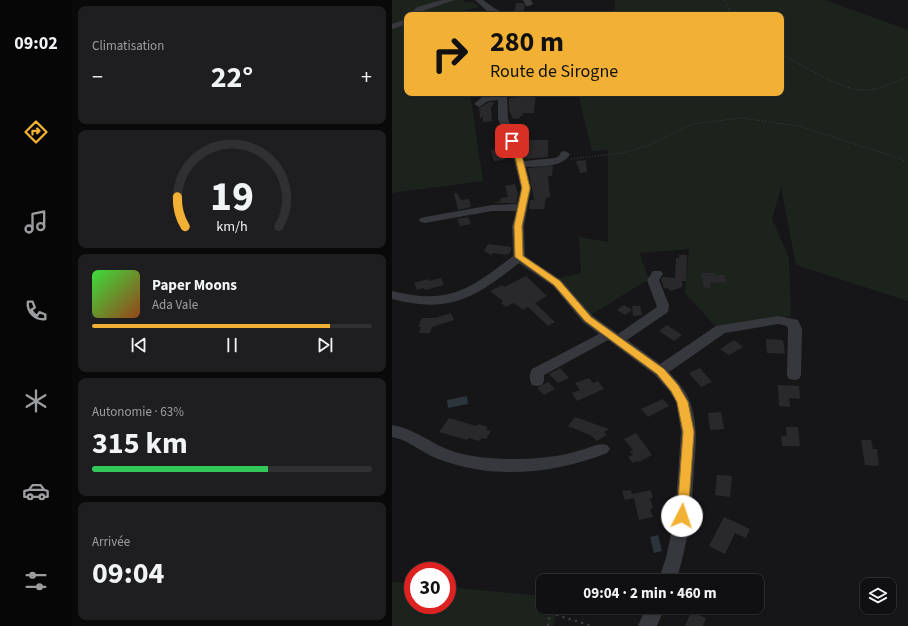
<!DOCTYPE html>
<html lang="fr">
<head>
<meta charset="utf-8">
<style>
	:root { --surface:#101012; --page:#1e1e20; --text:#f1f3f6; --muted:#9c9d9f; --line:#303032; --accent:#f2b134 }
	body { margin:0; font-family:"Source Sans 3",sans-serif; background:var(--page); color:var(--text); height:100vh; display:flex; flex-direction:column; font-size:15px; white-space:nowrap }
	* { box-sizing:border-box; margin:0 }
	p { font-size:13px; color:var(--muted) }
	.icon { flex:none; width:22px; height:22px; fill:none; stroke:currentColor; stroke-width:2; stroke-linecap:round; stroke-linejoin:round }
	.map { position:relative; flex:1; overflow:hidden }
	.drawer { display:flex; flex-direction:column; gap:6px; padding:6px; background:#09090a; width:320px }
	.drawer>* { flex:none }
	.top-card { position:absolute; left:12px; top:12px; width:380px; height:84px; border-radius:8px; box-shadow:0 1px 3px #0004,0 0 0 1px var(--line); background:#f2b134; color:#111; overflow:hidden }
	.tools { position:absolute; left:468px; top:578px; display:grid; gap:8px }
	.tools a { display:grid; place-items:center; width:36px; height:36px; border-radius:8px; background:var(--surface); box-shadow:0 1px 3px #0004,0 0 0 1px var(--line); font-size:20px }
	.speed { position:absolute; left:12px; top:562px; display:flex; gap:8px; font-size:20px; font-weight:700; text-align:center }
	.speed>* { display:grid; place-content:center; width:52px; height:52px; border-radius:50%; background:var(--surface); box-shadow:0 1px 3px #0004,0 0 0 1px var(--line); line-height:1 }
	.speed .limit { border:6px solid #d22; background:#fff; color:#111 }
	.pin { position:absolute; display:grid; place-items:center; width:34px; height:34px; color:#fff; margin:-17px; border-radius:8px; box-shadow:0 2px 6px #0006 }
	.me { position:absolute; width:44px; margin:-22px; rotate:4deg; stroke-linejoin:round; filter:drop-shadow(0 0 3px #0008) }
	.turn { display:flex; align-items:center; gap:14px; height:84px; padding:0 20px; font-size:18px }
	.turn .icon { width:52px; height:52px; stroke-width:2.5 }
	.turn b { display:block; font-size:28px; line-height:34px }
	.big { font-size:30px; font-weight:700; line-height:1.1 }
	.drawer .tile { flex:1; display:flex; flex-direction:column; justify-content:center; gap:6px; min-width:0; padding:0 14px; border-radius:8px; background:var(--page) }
	.drawer .dial { align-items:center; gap:0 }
	.dial svg { height:104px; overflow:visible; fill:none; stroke:var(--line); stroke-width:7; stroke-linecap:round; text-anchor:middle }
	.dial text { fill:var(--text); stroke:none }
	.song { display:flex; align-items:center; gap:12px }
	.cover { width:48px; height:48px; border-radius:6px; background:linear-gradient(135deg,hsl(120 70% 55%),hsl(20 70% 35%)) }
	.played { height:4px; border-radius:2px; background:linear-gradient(90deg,var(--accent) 85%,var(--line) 85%) }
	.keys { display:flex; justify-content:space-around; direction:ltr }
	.heat { display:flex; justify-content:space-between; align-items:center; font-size:22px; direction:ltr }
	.charge { height:6px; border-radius:3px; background:linear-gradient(90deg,#34c759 63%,var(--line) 0) }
	.trip { position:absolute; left:144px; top:574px; width:228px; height:40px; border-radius:8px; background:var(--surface); box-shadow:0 1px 3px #0004,0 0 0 1px var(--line); font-weight:700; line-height:40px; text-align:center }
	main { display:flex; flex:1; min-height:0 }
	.menu { display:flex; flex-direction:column; width:72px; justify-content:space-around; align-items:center; background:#060607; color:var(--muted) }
	.menu .icon { width:28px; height:28px }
	.menu .active { color:var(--accent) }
	.menu b { font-size:18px; color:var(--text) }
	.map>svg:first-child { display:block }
</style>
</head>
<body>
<main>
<nav class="menu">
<b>09:02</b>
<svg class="icon active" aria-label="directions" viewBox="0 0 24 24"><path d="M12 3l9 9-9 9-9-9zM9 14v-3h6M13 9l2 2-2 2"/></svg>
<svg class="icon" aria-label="music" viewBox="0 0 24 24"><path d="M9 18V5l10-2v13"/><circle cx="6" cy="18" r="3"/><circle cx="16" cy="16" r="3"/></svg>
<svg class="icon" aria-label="phone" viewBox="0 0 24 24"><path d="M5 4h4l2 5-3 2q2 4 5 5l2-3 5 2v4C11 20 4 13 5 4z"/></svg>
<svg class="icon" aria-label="climate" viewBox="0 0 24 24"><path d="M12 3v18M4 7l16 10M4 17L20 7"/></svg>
<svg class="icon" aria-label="car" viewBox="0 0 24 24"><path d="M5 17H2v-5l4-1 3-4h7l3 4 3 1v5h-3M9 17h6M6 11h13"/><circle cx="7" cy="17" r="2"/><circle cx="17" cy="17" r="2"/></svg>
<svg class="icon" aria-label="filters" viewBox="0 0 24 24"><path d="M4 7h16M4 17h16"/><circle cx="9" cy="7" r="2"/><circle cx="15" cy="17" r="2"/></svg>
</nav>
<section class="drawer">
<div class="tile"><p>Climatisation</p>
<div class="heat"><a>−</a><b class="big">22°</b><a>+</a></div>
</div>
<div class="tile dial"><svg viewBox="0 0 100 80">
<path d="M14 69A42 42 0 1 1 86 69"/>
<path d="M14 69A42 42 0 0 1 8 46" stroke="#f2b134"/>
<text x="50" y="56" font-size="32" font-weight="700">19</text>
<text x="50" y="72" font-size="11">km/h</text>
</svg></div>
<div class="tile">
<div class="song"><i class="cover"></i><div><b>Paper Moons</b><p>Ada Vale</p></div></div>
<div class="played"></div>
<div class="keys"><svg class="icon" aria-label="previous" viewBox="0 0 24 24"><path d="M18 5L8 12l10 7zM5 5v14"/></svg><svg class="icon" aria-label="pause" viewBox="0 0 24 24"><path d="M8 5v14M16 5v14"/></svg><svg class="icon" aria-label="next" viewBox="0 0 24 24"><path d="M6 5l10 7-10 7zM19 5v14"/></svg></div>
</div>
<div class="tile"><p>Autonomie · 63%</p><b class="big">315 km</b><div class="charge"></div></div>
<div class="tile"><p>Arrivée</p><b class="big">09:04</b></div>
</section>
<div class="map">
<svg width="516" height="626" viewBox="0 0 516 626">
	<rect width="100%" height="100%" fill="#161618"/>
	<!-- green -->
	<g fill="#1c231d">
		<polygon points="0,0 72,0 71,2 80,2 88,7 69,11 70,15 15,15 15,93 78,93 91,181 0,193"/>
		<polygon points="223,0 433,0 516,30 516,301 404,265 389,187 380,219 397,258 399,316 324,327 293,293 297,249 247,253 257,279 200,314 167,278 189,273 187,237 216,242 216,150 200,151 186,93 389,93 389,15 222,15"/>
		<polygon points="0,582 21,584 21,605 55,605 55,587 151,596 151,607 166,607 161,626 0,626"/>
	</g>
	<!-- water -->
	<g fill="#2c353c">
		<polygon points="75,396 76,404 56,408 55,400"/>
		<polygon points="266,535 270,551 262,553 258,537"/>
	</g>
	<!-- building -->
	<g fill="#29292c">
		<polygon points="124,3 131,3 133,7 131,14 122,14"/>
		<polygon points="125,93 144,93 142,113 130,113 131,116 128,116 128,118 121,119 117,110 117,98 126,97"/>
		<polygon points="97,102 102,102 101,105 99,107 100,121 91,122 91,117 88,118 87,108"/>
		<polygon points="130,140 156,140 156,157 133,159 130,151"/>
		<polygon points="106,149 107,153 111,152 113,160 102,161 99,150"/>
		<polygon points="194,160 195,172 188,173 184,161"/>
		<polygon points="161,166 160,176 156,176 158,197 154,198 152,209 137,209 138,200 142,200 136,168"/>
		<polygon points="123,184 126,194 124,203 101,203 109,201 108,198 116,197 113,186"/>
		<polygon points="62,193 65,193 69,200 77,199 79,207 66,210"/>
		<polygon points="76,217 79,224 68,226 65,219"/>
		<polygon points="96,244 119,247 119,251 115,255 101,253 99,255 92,251"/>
		<polygon points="287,255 295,255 294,281 290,281 290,287 279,291 277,289 272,288 269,280 271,277 283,278 284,258 287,258"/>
		<polygon points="309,273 323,273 323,275 333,275 334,282 318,283 319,288 312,288"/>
		<polygon points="134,276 155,296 143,303 163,322 156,326 136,307 131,310 122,303 114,307 109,303 111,301 98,291 110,285 112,287"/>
		<polygon points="49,278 52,285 33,290 32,288 25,290 22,283 36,279 37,281"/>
		<polygon points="232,305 240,310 233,315 225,310"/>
		<polygon points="240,306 248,306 250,315 241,316"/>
		<polygon points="59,313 62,320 40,327 38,333 27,333 29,327 26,327 30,318 43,318"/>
		<polygon points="275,325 290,335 282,341 267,331"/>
		<polygon points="374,339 391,340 393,354 375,353"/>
		<polygon points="342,340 351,347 337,355 328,349"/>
		<polygon points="168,368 177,378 166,383 157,374"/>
		<polygon points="308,368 320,382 309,387 297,373"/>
		<polygon points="197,378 201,383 206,381 212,389 185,401 180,393 188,390 183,383"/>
		<polygon points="156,382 163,389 152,395 145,388"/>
		<polygon points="386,385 407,386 408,399 397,398 398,407 387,406"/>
		<polygon points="271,399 277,406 256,417 249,409"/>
		<polygon points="329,412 332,429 318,430 316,413"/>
		<polygon points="183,417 217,429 212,432 215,435 205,441 200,436 176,426"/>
		<polygon points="57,418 84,426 86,424 96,427 94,430 99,431 94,439 90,438 87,441 77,438 75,440 47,432"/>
		<polygon points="394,427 406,427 408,446 390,446 389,436 395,436"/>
		<polygon points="244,433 260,455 247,462 245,461 241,463 236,457 241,455 238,452 241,450 232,439"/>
		<polygon points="469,440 479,440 481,449 485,449 487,466 473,465"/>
		<polygon points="325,475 340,476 338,497 323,495"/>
		<polygon points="239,490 240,494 259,490 261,498 258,498 261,508 258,509 261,517 247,520 242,498 233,500 230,491"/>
		<polygon points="332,517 358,529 354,538 343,533 333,554 317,546"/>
		<polygon points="299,612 314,618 311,626 293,626"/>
	</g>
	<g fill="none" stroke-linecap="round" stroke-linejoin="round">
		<!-- path-far1 -->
		<g stroke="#3d3f44" stroke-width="1" stroke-dasharray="1 2" stroke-linecap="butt">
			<polyline points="332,0 340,15"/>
			<path d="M 389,54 C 410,65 451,92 474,90 C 489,89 503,82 516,77"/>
			<polyline points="179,159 230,153 253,147 300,124 349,118 407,126 509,159 516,163"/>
		</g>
		<!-- path -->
		<polyline stroke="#3d3f44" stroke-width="2" stroke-dasharray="2.5 4" stroke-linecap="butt" points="156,626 158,613 200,626"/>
		<!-- minor -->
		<g fill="#37383d" fill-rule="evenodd">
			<polygon points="50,0 62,0 31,11 25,15 17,15 25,7"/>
			<polygon points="83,0 91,0 102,8 110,12 106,14 96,12"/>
			<polygon points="131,0 139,0 141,4 137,6 134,6"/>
			<polygon points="15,19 15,24 0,29 0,24"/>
			<path d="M 107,93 L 115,93 L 116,119 L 132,161 L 163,158 L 167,156 L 169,152 L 173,151 L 178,154 C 171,168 148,166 134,167 L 139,188 L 132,226 L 133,256 L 169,280 L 201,316 L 226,334 L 265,307 L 255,280 L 261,271 L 269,271 L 271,274 L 267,280 L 277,305 L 276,312 L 235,340 L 268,364 L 324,326 L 386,316 L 406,320 L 410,329 L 409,375 L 407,379 L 402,380 L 397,379 L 395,375 L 396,329 L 395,326 L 386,324 L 333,333 L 277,372 C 285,381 294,390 298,402 C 306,423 304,447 302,469 C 300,508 296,544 284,581 L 266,581 L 274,558 L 283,516 L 289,432 L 284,402 L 278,392 L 263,375 L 216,340 L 152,375 L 152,381 L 150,385 L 145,386 L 140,385 C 137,380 137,374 140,369 L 207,334 L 191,322 L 161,286 L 127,263 C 83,298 58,314 0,299 L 0,291 C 57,305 77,290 121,256 L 120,226 L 124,211 L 100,211 L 33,223 L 29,222 L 27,220 L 29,218 L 33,217 L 100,205 L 125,204 L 129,188 L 120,152 L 106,119 L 106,100 L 96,101 L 87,107 L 82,104 L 90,97 L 107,95 Z"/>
			<path d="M 0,425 C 19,428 33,439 50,447 C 68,456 93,458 113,459 C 139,459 165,458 189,450 C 198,448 206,442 215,445 L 218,449 L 215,453 C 162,474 101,480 46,459 C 30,453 17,440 0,437 Z"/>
			<polygon points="254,607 273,607 265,626 246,626"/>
		</g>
	</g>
	<!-- route -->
	<polygon fill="#f2b134" stroke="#9d7322" points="120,139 124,141 129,152 138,188 130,226 131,256 168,281 199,317 272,369 286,385 296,402 302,432 296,516 295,520 290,521 286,520 285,516 291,432 285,402 279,391 265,374 193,321 162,285 123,257 122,226 130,188 122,152 117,141"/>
</svg>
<div class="tools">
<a><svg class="icon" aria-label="layers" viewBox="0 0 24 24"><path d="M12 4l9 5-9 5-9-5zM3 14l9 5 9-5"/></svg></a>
</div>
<div class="speed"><div class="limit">30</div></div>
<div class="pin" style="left:120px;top:141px;background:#d93025"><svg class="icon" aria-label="arrive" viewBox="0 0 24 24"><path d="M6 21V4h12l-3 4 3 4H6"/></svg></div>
<svg class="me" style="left:290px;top:516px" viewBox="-20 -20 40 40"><circle r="19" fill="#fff"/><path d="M0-13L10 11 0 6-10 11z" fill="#f2b134"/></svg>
<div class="trip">09:04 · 2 min · 460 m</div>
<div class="top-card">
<div class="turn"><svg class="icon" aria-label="right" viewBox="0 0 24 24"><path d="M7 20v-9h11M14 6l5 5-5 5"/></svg><div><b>280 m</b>Route de Sirogne</div></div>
</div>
</div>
</main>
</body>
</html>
